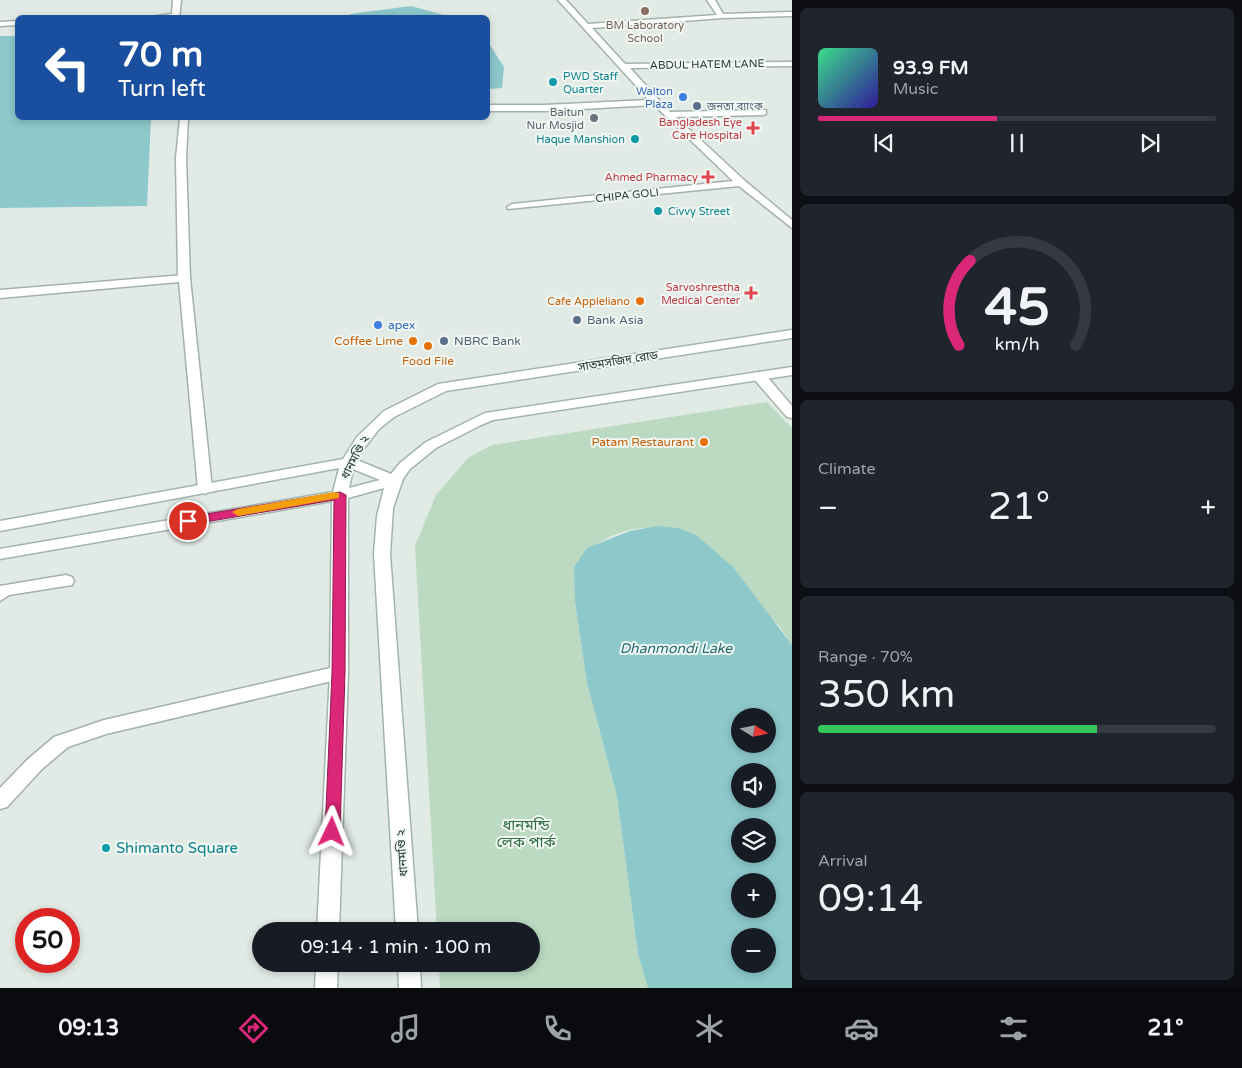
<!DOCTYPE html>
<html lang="en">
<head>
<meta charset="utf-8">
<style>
	:root { --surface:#171b24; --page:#20242c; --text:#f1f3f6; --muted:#9ea1a6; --line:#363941; --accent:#db2777 }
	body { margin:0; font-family:"Varela Round","Noto Sans Bengali",sans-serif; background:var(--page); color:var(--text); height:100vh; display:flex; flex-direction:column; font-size:19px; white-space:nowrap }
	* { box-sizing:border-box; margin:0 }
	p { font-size:16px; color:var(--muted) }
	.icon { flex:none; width:28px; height:28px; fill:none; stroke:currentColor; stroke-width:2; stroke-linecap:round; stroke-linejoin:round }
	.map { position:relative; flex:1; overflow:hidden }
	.side { display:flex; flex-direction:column; gap:8px; padding:8px; background:#0d0f14; width:450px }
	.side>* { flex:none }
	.hud { position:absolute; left:15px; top:15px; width:475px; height:105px; border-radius:8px; box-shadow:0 2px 8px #0003; background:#1a4fa0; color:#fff; overflow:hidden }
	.needle { width:32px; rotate:100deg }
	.tools { position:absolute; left:731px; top:708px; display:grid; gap:10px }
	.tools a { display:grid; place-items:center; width:45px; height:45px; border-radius:50%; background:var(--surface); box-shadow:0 2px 8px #0003; font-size:25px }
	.speed { position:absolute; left:15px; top:908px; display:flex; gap:10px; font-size:25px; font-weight:700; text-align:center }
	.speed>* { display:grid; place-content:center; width:65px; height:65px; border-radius:50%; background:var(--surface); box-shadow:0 2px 8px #0003; line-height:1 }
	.speed .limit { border:8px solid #d22; background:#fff; color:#111 }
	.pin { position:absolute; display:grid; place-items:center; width:42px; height:42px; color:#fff; margin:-21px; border:2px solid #fff; border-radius:50%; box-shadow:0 1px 5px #0007 }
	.me { position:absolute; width:55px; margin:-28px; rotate:2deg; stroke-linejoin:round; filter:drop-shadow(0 0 4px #0008) }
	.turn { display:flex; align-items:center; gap:18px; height:105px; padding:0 20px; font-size:22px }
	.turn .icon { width:65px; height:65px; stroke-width:2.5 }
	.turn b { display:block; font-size:35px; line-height:42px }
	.big { font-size:38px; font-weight:600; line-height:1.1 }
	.side .card { flex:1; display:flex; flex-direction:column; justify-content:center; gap:8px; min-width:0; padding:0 18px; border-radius:8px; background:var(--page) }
	.side .dial { align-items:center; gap:0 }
	.dial svg { height:130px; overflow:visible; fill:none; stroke:var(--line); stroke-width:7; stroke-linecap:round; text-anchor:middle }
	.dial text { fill:var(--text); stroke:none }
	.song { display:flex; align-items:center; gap:15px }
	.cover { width:60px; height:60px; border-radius:8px; background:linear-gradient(135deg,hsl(150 70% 55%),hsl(250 70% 35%)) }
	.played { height:5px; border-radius:2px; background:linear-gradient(90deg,var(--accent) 45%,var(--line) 45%) }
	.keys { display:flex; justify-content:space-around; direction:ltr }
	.heat { display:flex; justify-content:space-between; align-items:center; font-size:28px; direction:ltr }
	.charge { height:8px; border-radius:4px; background:linear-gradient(90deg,#34c759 70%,var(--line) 0) }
	.trip { position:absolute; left:252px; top:922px; width:288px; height:50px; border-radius:25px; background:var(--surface); box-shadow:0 2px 8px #0003; font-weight:600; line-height:50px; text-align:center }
	.tab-bar { display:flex; height:80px; justify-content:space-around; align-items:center; background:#090b0e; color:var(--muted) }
	.tab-bar .icon { width:35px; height:35px }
	.tab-bar .active { color:var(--accent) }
	.tab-bar b { font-size:22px; color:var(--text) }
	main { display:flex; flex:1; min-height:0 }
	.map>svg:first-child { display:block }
</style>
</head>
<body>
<main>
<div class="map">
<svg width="792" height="988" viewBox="0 0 792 988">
	<rect width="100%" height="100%" fill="#e1eae5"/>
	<!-- green -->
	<path fill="#bbdac1" d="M 767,402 L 792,428 L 792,645 L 780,627 L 696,535 C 668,524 628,524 602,541 C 592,548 583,559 574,567 L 575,602 L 587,683 L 617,796 L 638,954 L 648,988 L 440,988 L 439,964 L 531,964 L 531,931 L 437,931 L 415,546 L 436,495 L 468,458 L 492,445 Z"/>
	<!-- water -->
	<g fill="#8dc8cb" fill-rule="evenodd">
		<polygon points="411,6 451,17 347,17 350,14"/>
		<polygon points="0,36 17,36 18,118 151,118 147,206 0,208"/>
		<polygon points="488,42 504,67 502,88 488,89"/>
		<path d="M 657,526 L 678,528 L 696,535 L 733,567 L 792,645 L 792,988 L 648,988 L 638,954 L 617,796 L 587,683 L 575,602 L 574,567 L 587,548 L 630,531 ZM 740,716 L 768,716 L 768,744 L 740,744 ZM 740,771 L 768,771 L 768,799 L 740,799 ZM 740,826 L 768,826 L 768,854 L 740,854 ZM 740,881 L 768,881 L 768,909 L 740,909 ZM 740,936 L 768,936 L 768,964 L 740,964 Z"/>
	</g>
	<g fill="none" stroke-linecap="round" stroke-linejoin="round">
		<defs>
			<g id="lane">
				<polygon points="184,275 190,278 212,489 205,494 198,489 179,282 0,298 0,290"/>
				<polygon points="66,575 72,577 74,581 72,585 9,595 0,601 0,586"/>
				<polygon points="339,666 345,668 348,673 345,678 106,734 68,747 42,769 7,807 0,809 0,788 28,759 54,737 104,720"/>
			</g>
			<g id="street">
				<polygon points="173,0 181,0 179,18 143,18 172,14"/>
				<polygon points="558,0 566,0 588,24 717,15 707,0 715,0 723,14 792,12 792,16 722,18 592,28 625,64 792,62 792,66 630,68 670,112 766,110 766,114 763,115 676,117 745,181 792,220 792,228 739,186 508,209 507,207 512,204 733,181 654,105 545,111 488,111 488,105 545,105 649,100"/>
				<polygon points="18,21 18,25 0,26 0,22"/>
				<polygon points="180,118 188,118 186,158 190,278 184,281 178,278 176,158"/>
				<polygon points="759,372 764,373 792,406 792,418 787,417 754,379 752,376 754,373"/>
			</g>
			<g id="secondary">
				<path d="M 792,330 L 792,338 L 446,391 L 394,417 L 379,429 L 359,455 L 357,460 L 391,474 L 400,463 L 426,442 L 485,413 L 792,367 L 792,375 L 493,420 L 481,425 L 436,448 L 410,469 L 403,479 L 393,508 L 390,554 L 418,931 L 396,931 L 374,554 L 377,516 L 384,488 L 348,498 L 348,673 L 339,931 L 317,931 L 330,673 L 332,501 L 0,559 L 0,549 L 333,492 L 339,468 L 0,531 L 0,521 L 343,459 L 357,437 L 384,411 L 438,384 ZM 353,469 L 380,480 L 349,488 Z"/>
				<polygon points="316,964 338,964 337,988 315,988"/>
				<polygon points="398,964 420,964 421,988 399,988"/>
			</g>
		</defs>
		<!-- lane casing -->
		<use href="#lane" stroke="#a4b1ab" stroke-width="3"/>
		<!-- street casing -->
		<use href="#street" stroke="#a4b1ab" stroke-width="3"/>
		<!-- secondary casing -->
		<use href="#secondary" stroke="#a1b5ac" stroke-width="3"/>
		<!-- lane -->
		<use href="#lane" fill="#fff" fill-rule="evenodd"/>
		<!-- street -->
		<use href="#street" fill="#fff" fill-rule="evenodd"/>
		<!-- secondary -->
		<use href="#secondary" fill="#fff" fill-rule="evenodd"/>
	</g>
	<!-- route -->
	<polygon fill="#db2777" stroke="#8e194d" points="340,492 346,495 345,673 340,832 338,837 332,838 327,837 325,832 332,673 334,500 188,525 182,521 188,517"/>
	<!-- slow -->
	<polygon fill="#f59e0b" points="335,492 339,493 339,498 238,516 232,512 238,509"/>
	<!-- markers -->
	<circle fill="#8d6e63" stroke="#f1f7f3" stroke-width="2" cx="645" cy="11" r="5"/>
	<g fill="#0f9aa8" stroke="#f1f7f3" stroke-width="2">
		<circle cx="553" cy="82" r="5"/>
		<circle cx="635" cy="139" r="5"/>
		<circle cx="658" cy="211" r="5"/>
		<circle cx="106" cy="848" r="5"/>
	</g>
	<g fill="#3f7fe0" stroke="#f1f7f3" stroke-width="2">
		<circle cx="683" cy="97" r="5"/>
		<circle cx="378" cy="325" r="5"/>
	</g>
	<g fill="#5c6f8a" stroke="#f1f7f3" stroke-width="2">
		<circle cx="697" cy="106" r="5"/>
		<circle cx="577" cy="320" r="5"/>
		<circle cx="444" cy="341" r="5"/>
	</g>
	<circle fill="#6b7280" stroke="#f1f7f3" stroke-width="2" cx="594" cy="118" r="5"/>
	<g fill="#e0444e" stroke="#f1f7f3" stroke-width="2">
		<path d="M750.5 120.5h5v5h5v5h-5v5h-5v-5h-5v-5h5z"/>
		<path d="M705.5 169.5h5v5h5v5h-5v5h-5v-5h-5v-5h5z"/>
		<path d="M748.5 285.5h5v5h5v5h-5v5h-5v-5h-5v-5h5z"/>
	</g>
	<g fill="#e8710a" stroke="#f1f7f3" stroke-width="2">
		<circle cx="640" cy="301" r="5"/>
		<circle cx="413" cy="341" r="5"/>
		<circle cx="428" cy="346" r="5"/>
		<circle cx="704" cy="442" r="5"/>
	</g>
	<g text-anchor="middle" stroke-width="4" stroke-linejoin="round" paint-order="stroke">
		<!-- far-education labels -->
		<g font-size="11" fill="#785e54" stroke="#f1f7f3">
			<text x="645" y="29">BM Laboratory<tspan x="645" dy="13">School</tspan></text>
		</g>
		<!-- far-street labels -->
		<g font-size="11" fill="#233931" stroke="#f1f7f3">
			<text transform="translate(707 64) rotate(-1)" y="4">ABDUL HATEM LANE</text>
			<text transform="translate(627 195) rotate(-6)" y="4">CHIPA GOLI</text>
		</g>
		<!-- far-culture labels -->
		<g font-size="11" fill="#0d838f" stroke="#f1f7f3" text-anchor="start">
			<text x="563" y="80">PWD Staff<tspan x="563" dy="13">Quarter</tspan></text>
			<text x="625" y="143" text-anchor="end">Haque Manshion</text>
			<text x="668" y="215">Civvy Street</text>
		</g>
		<!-- far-shop labels -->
		<g font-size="11" fill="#366cbe" stroke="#f1f7f3" text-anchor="end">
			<text x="673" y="95">Walton<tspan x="673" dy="13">Plaza</tspan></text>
		</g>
		<!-- far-service labels -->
		<g font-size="11" fill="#4e5e75" stroke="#f1f7f3" text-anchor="start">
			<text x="707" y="110">জনতা ব্যাংক</text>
		</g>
		<!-- far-worship labels -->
		<g font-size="11" fill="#5b616d" stroke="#f1f7f3" text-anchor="end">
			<text x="584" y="116">Baitun<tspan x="584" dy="13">Nur Mosjid</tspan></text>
		</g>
		<!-- far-health labels -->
		<g font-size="11" fill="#be3a42" stroke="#f1f7f3" text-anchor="end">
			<text x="742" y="126">Bangladesh Eye<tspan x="742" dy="13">Care Hospital</tspan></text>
			<text x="698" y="181">Ahmed Pharmacy</text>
			<text x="740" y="291">Sarvoshrestha<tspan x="740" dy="13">Medical Center</tspan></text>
		</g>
		<!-- far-food labels -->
		<g font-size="11" fill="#c56008" stroke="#f1f7f3" text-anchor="end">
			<text x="630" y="305">Cafe Appleliano</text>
		</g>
		<!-- service labels -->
		<g font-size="12" fill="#4e5e75" stroke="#f1f7f3" text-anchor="start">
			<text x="587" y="324">Bank Asia</text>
			<text x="454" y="345">NBRC Bank</text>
		</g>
		<!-- shop labels -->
		<g font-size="12" fill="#366cbe" stroke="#f1f7f3" text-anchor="start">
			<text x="388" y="329">apex</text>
		</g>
		<!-- food labels -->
		<g font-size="12" fill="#c56008" stroke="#f1f7f3" text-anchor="end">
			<text x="403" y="345">Coffee Lime</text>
			<text x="428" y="365" text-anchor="middle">Food File</text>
			<text x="694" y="446">Patam Restaurant</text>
		</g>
		<!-- street labels -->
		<g font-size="12" fill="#233931" stroke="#f1f7f3">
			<text transform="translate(618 361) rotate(-9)" y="4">সাতমসজিদ রোড</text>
			<text transform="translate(355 457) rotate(-63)" y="4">ধানমণ্ডি ২</text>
			<text transform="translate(402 853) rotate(-94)" y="4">ধানমণ্ডি ২</text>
		</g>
		<!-- water labels -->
		<g font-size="14" font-style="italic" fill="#216b71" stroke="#f1f7f3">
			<text x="676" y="653">Dhanmondi Lake</text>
		</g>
		<!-- near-park labels -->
		<g font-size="15" fill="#306d42" stroke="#f1f7f3">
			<text x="526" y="830">ধানমন্ডি<tspan x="526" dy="17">লেক পার্ক</tspan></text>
		</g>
		<!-- near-culture labels -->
		<g font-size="15" fill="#0d838f" stroke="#f1f7f3" text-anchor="start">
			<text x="116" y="853">Shimanto Square</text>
		</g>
	</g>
</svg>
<div class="tools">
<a><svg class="needle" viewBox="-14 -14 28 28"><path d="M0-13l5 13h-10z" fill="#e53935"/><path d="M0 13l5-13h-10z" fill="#9ea1a6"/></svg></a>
<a><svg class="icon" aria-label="sound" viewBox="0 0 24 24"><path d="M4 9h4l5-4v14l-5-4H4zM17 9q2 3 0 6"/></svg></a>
<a><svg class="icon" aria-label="layers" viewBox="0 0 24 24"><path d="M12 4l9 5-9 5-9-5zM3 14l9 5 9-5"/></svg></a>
<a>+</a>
<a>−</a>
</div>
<div class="speed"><div class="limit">50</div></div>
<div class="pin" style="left:188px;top:521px;background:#d93025"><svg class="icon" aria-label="arrive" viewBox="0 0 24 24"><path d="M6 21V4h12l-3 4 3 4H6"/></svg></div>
<svg class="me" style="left:332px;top:832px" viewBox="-20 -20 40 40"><path d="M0-17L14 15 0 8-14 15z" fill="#db2777" stroke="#fff" stroke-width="4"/></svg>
<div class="trip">09:14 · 1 min · 100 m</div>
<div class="hud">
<div class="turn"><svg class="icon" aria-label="left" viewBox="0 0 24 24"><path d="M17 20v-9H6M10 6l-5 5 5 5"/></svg><div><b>70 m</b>Turn left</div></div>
</div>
</div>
<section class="side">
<div class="card">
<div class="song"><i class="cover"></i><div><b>93.9 FM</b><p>Music</p></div></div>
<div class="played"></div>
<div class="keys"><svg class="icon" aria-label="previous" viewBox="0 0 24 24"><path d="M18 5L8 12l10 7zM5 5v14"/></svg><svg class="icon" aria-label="pause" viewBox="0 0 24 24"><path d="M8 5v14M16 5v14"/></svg><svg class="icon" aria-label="next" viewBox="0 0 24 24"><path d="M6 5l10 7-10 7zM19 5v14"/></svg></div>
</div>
<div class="card dial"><svg viewBox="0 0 100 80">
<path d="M14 69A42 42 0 1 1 86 69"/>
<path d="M14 69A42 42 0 0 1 21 17" stroke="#db2777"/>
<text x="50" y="56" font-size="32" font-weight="700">45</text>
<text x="50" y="72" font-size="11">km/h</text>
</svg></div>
<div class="card"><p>Climate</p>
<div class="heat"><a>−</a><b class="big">21°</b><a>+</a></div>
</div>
<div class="card"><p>Range · 70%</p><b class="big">350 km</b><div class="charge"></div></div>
<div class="card"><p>Arrival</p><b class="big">09:14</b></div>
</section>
</main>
<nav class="tab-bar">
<b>09:13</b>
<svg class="icon active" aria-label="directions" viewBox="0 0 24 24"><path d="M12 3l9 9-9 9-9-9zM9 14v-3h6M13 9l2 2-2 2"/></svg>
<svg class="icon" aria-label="music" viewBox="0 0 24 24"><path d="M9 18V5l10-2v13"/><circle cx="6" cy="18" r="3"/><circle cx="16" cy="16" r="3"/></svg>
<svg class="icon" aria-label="phone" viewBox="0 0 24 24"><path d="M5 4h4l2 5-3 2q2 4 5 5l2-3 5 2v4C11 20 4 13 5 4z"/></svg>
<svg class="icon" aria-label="climate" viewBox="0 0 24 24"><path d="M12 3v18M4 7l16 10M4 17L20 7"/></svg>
<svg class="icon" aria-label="car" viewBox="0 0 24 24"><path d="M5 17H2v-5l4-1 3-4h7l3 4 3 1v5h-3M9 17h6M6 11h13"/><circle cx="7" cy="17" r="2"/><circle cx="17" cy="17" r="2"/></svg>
<svg class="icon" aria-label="filters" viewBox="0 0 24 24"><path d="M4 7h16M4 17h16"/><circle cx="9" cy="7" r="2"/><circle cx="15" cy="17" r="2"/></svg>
<b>21°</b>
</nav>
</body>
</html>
